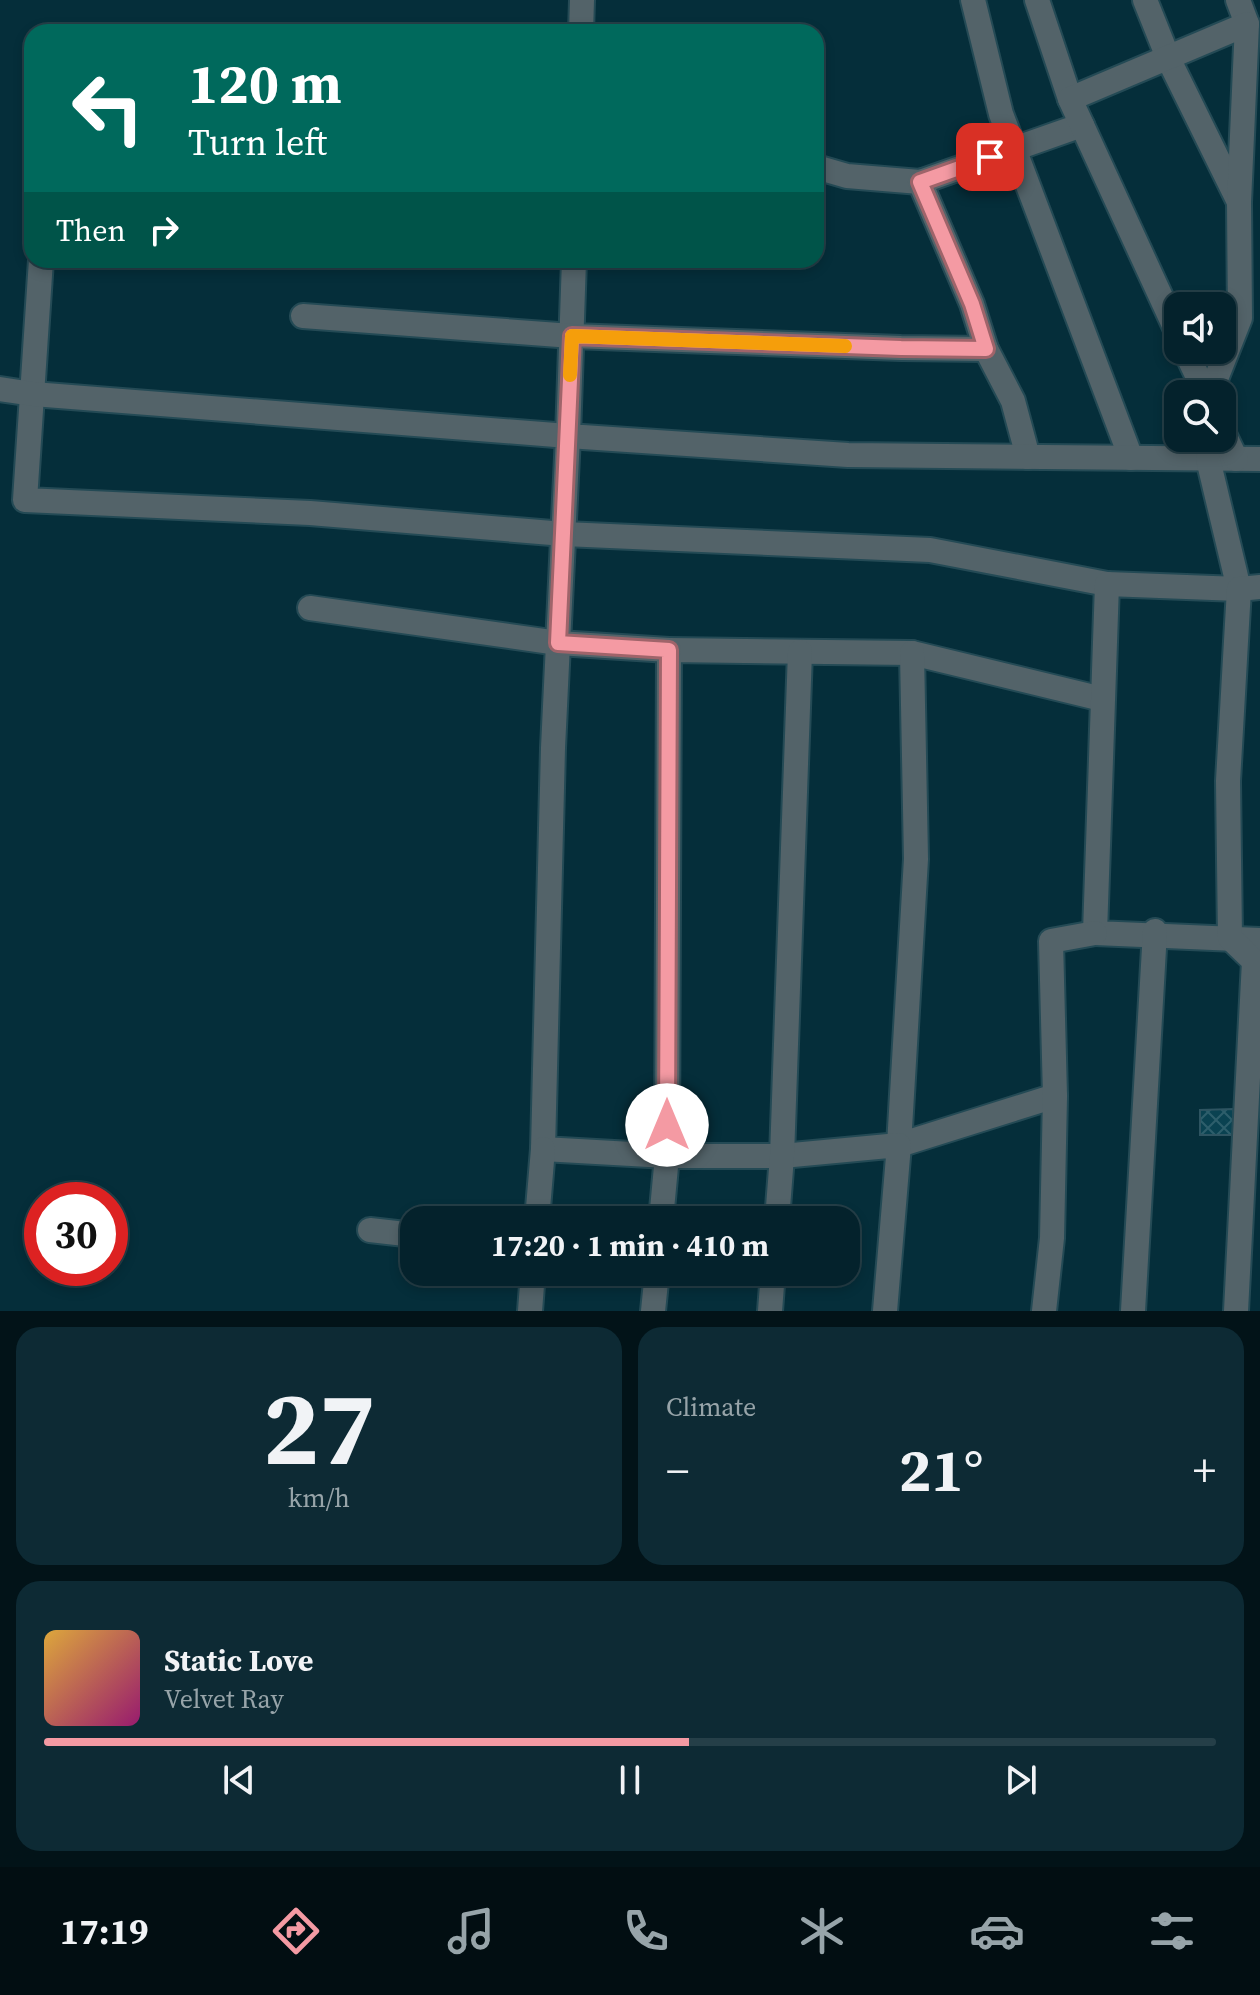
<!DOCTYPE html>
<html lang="en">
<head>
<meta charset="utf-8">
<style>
	:root { --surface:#04222c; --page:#0d2a34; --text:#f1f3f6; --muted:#97a4a9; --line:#253f48; --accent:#f49aa3 }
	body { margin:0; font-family:"Source Serif 4",serif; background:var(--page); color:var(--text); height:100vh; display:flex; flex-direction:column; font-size:30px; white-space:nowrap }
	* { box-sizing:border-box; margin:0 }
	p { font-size:26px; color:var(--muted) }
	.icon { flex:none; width:44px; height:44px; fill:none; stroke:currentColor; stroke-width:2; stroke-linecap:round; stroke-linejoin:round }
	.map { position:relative; height:1311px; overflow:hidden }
	.details { display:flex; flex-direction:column; gap:16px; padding:16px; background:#021318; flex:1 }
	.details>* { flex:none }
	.guide { position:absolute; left:24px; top:24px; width:800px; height:244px; border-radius:24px; box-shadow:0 4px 12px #0003,0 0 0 2px var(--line); background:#00695c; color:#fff; overflow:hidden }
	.controls { position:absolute; left:1164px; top:292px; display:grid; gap:16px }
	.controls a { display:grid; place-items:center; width:72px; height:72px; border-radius:16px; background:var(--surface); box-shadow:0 4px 12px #0003,0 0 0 2px var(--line); font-size:40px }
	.speed { position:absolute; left:24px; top:1182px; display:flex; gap:16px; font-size:40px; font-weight:700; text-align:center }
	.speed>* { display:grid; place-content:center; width:104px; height:104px; border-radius:50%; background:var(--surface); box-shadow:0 4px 12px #0003,0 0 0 2px var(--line); line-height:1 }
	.speed .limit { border:12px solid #d22; background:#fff; color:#111 }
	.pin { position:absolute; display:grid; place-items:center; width:68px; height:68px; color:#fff; margin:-34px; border-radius:16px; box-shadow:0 4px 12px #0006 }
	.me { position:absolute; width:88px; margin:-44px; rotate:0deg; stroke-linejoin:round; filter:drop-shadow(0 0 6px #0008) }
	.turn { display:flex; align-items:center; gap:28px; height:168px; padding:0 32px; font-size:36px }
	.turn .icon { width:104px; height:104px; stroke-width:2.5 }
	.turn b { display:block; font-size:56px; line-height:68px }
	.then { display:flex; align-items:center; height:76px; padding:0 32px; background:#0003; gap:16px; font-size:30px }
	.big { font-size:60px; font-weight:700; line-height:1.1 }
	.details .widget { flex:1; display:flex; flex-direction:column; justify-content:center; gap:12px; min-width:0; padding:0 28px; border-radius:24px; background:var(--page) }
	.details .dial { align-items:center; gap:0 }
	.dial b { font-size:104px; line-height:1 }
	.song { display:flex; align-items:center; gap:24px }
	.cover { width:96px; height:96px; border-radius:12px; background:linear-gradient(135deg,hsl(40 70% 55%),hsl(320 70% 35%)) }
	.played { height:8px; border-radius:4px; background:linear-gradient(90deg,var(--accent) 55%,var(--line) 55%) }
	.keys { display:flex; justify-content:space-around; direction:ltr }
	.heat { display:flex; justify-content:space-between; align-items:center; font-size:44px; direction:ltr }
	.details .tiles { flex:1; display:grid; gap:16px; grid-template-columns:1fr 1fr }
	.widget:last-child { grid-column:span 2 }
	.trip { position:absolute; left:400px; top:1206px; width:460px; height:80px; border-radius:24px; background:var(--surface); box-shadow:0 4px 12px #0003,0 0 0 2px var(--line); font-weight:700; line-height:80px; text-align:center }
	.dock { display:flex; height:128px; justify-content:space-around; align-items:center; background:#020e12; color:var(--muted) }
	.dock .icon { width:56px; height:56px }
	.dock .current { color:var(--accent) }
	.dock b { font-size:36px; color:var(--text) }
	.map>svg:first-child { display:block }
</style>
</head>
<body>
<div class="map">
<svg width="1260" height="1311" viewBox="0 0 1260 1311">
	<defs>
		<pattern id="building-cross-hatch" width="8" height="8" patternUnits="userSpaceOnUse" patternTransform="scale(2)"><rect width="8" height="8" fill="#0a4251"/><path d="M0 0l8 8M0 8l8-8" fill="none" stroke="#2d5e6b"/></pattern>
	</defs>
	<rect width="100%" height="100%" fill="#052e3a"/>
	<!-- building -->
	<polygon fill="url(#building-cross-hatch)" stroke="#2e5461" stroke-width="2" points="1233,1109 1234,1135 1200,1135 1200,1110"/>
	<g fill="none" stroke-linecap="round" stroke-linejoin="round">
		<defs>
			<g id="minor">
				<polyline points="973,0 1001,114 1131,458"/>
				<polyline points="1037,0 1070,99"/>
				<polyline points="1145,0 1169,60 1238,200"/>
				<polyline points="1238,0 1247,24"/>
				<polyline points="581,32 582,0"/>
				<polyline points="816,167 847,176 920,182 1082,125"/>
				<polyline points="920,182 972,304 986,349 1013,401 1028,457"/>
				<polyline points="41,260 25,500 310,513 564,534 930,550 1107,584"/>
				<polyline points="574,260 568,436 848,455 1260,459"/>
				<polyline points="303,316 572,336 901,348 986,349"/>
				<polyline points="1178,334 1070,99 1247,24 1239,202 1240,318 1210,394"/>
				<polyline points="1185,350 1206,394"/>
				<polyline points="0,389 33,394 568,436 553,748 543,1149 667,1156 669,650 912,653 1102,699"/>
				<polyline points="1222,430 1236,459"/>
				<polyline points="1208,459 1239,589 1107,584 1095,933 1260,940"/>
				<polyline points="310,608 558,643 669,650"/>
				<polyline points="912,653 916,859 899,1145 1055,1096"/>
				<polyline points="537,1220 543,1149"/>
				<polyline points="661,1220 667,1156 782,1156 899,1145 885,1311"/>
				<polyline points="777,1220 782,1156 800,652"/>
				<polyline points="370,1230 414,1235"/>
				<polyline points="530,1311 533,1272"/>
				<polyline points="653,1311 657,1272"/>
				<polyline points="770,1311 773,1272"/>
				<polyline points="1044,1311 1052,1238 1055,1096 1051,941 1095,933"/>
				<polyline points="1133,1311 1155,931"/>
				<polyline points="1236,1311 1254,961 1230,938 1228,781 1239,589 1260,587"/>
			</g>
		</defs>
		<!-- minor casing -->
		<use href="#minor" stroke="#244a55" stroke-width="28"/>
		<!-- minor -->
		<use href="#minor" stroke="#536369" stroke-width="24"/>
	</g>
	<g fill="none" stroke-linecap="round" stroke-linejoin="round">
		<defs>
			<polyline id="route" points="667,1125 669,650 558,643 572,336 901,348 986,349 972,304 920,182 990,157"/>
		</defs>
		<!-- route casing -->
		<use href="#route" stroke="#9f646a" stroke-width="20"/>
		<!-- route -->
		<use href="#route" stroke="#f49aa3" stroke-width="14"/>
		<!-- slow -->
		<polyline stroke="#f59e0b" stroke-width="14" points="570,375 572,336 845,346"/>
	</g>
</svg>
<div class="controls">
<a><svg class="icon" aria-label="sound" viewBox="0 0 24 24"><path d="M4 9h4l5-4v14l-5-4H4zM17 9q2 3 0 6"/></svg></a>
<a><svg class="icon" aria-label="search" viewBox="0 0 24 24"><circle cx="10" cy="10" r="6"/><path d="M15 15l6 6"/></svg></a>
</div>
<div class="speed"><div class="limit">30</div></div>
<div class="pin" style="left:990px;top:157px;background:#d93025"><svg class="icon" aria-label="arrive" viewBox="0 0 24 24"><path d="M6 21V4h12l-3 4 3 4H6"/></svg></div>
<svg class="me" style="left:667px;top:1125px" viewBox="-20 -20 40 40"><circle r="19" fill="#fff"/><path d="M0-13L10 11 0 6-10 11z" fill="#f49aa3"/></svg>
<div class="trip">17:20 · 1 min · 410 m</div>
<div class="guide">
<div class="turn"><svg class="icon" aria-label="left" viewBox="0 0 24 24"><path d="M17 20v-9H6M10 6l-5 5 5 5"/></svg><div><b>120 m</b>Turn left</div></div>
<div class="then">Then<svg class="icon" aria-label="right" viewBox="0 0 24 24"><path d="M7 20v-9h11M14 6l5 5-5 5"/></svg></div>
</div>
</div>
<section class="details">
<div class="tiles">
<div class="widget dial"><b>27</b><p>km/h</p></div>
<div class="widget"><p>Climate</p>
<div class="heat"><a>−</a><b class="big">21°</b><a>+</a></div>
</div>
<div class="widget">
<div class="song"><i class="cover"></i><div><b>Static Love</b><p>Velvet Ray</p></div></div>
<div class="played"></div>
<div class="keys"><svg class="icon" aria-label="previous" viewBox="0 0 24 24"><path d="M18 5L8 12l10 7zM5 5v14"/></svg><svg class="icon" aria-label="pause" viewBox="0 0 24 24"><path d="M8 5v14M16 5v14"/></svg><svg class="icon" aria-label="next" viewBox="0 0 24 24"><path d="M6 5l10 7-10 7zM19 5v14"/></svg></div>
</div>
</div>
</section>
<nav class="dock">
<b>17:19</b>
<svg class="icon current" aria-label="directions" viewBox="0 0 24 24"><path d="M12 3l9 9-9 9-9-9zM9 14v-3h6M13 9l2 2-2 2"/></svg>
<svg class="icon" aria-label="music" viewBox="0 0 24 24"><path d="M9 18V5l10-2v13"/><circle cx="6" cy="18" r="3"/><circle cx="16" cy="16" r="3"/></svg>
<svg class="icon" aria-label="phone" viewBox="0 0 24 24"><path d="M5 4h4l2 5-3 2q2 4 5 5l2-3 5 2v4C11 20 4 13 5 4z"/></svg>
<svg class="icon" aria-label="climate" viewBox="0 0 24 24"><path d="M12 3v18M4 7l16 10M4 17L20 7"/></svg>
<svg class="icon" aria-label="car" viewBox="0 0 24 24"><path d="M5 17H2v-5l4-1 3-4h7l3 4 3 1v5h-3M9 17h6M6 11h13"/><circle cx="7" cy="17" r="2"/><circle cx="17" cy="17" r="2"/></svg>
<svg class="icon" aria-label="filters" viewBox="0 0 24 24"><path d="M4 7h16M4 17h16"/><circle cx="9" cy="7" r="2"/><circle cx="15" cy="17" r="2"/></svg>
</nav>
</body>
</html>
